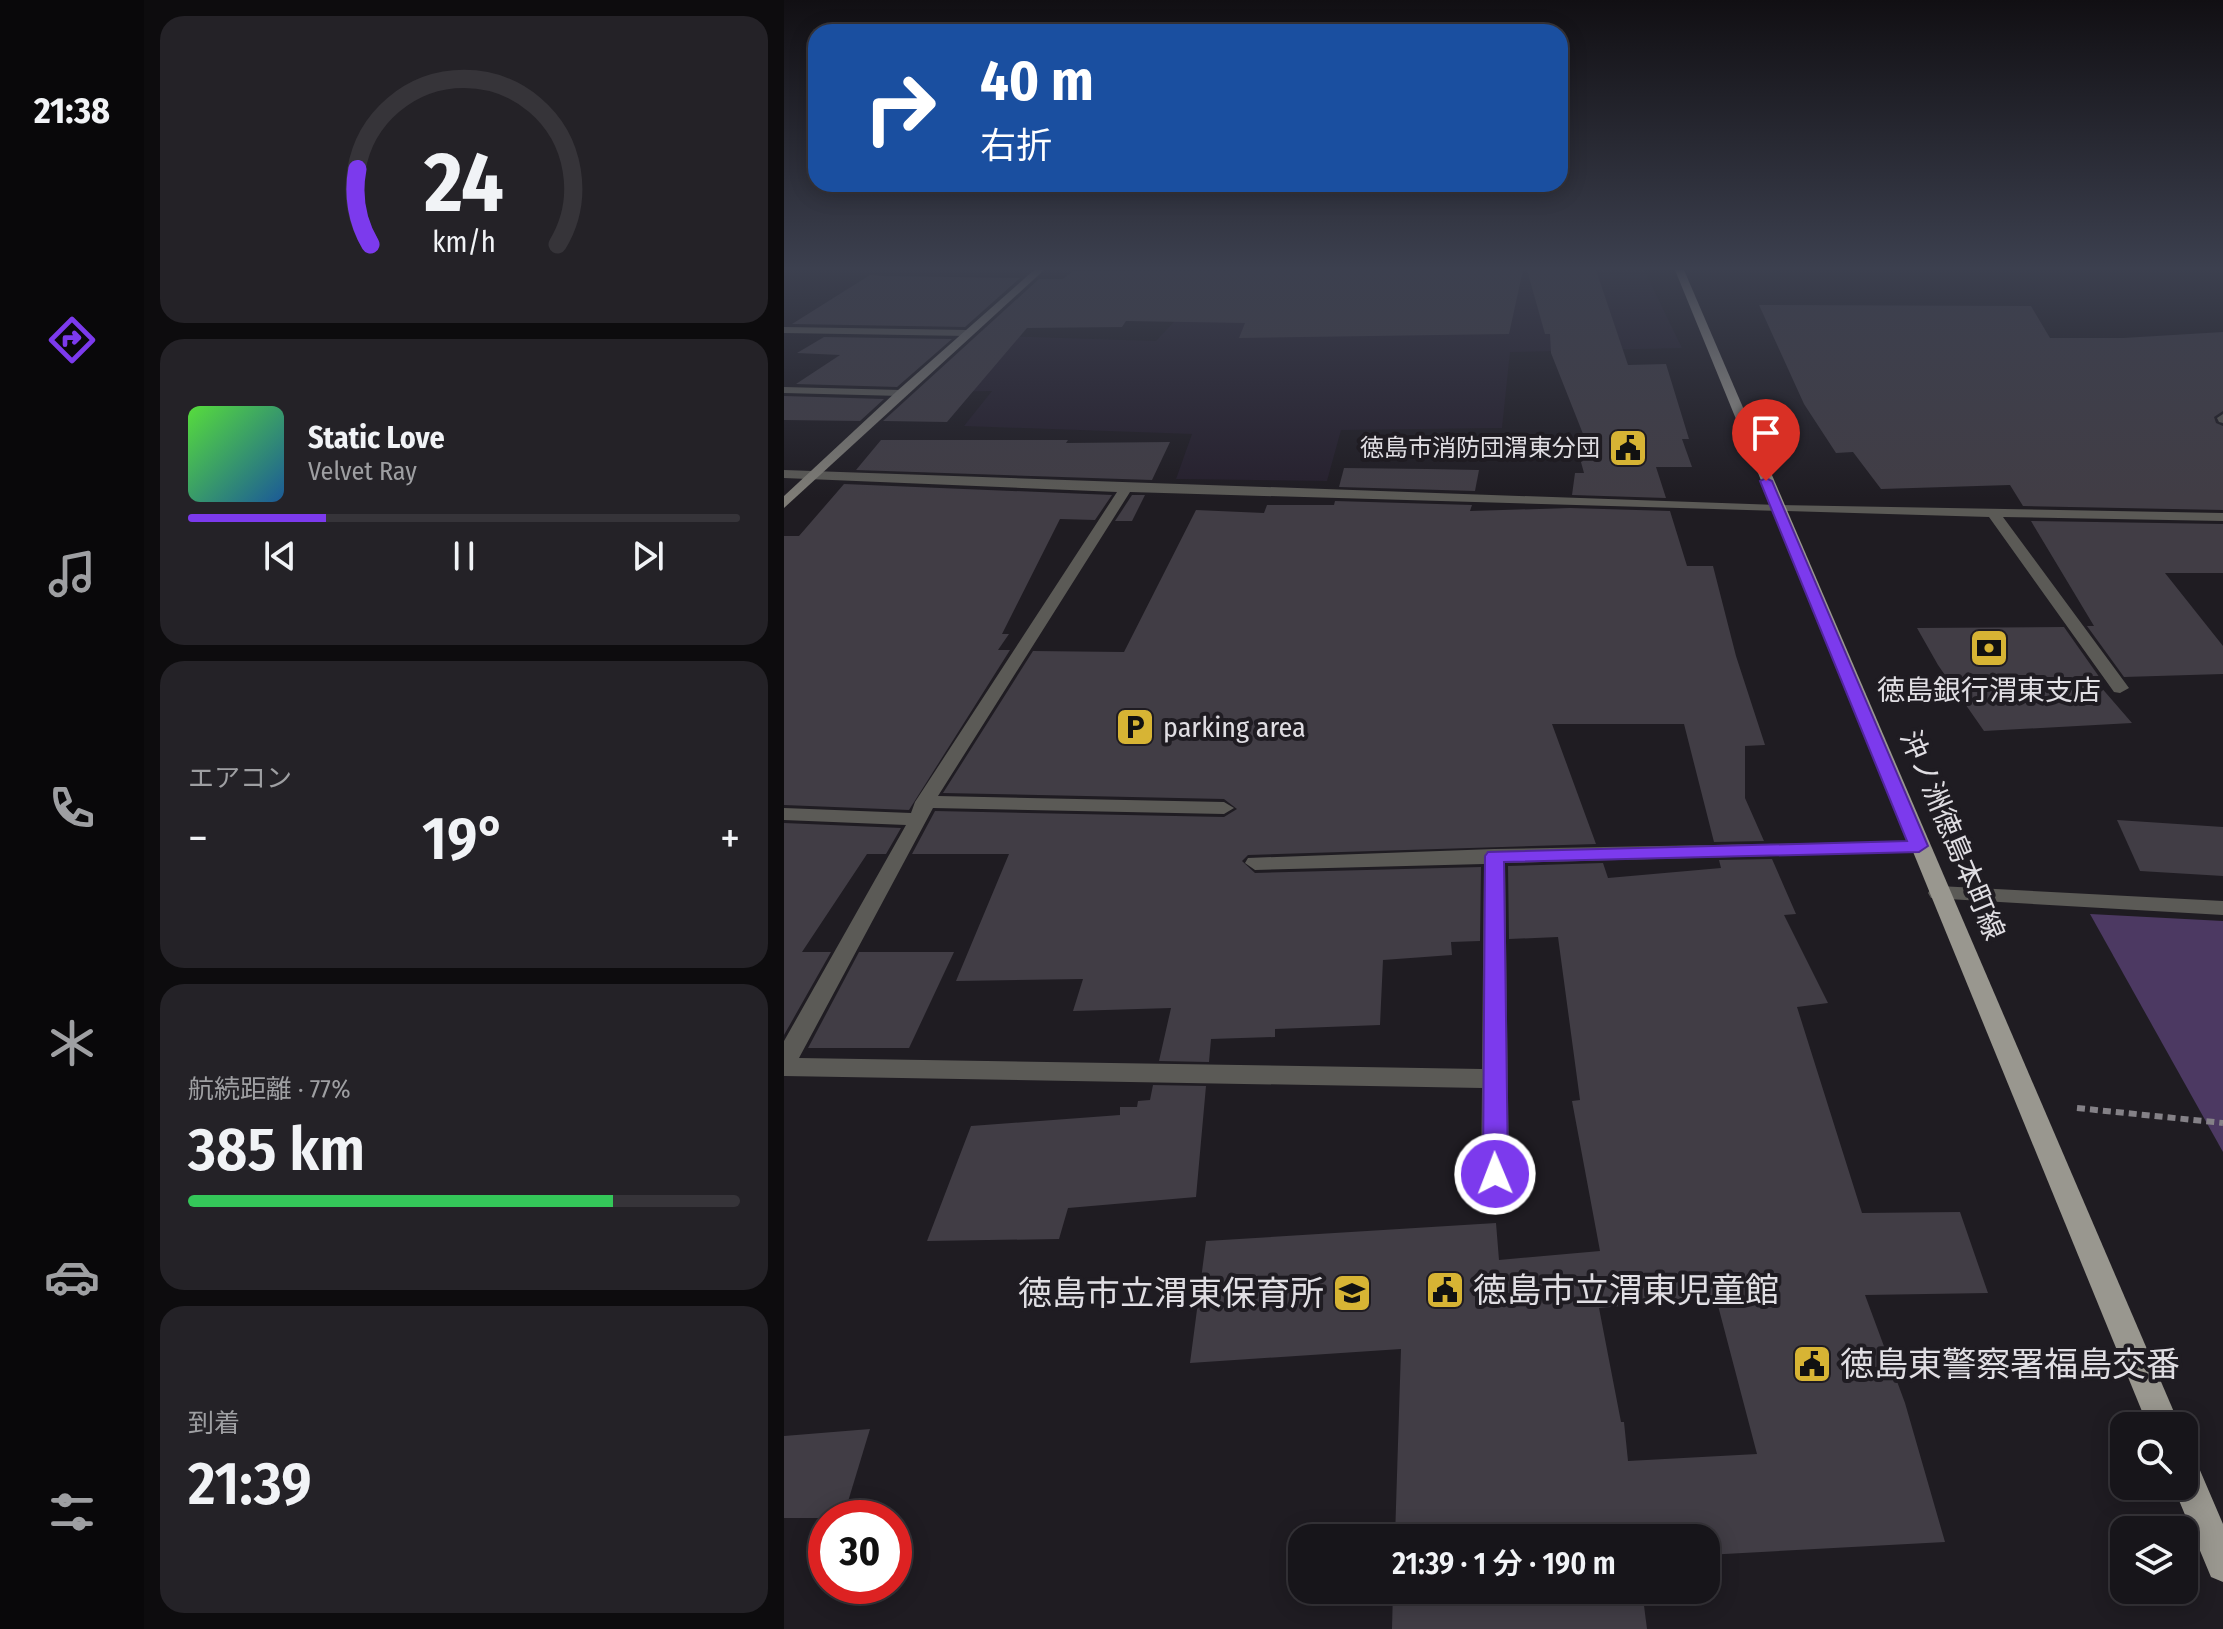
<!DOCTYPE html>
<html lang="ja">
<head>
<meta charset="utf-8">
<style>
	:root { --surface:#17151a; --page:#242227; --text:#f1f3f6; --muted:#9e9fa2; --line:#363439; --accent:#7c3aed }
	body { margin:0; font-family:"Fira Sans Condensed","Noto Sans JP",sans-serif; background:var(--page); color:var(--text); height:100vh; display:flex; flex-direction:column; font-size:30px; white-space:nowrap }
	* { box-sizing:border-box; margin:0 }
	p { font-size:26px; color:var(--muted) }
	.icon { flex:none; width:44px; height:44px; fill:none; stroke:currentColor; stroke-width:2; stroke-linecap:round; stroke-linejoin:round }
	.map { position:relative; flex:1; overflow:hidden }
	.panel { display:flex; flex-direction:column; gap:16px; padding:16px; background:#0d0c0e; width:640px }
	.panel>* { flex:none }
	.guide { position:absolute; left:24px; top:24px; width:760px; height:168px; border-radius:24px; box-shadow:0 4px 20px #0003,0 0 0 2px var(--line); background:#1a4fa0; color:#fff; overflow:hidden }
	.fabs { position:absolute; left:1326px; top:1412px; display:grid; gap:16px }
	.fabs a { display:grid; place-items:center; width:88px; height:88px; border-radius:16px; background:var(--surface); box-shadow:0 4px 20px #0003,0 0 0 2px var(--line); font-size:40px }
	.speed { position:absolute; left:24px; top:1500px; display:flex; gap:16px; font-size:40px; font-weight:700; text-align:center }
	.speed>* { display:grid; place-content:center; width:104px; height:104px; border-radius:50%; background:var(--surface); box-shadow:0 4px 20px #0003,0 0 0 2px var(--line); line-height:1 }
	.speed .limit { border:12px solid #d22; background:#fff; color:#111 }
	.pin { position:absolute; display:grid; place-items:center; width:68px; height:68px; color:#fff; margin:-82px -34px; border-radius:50% 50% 50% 0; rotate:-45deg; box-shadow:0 0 8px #0007 }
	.pin .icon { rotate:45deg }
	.me { position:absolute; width:88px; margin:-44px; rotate:359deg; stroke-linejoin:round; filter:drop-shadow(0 0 6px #0008) }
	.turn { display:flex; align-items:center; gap:28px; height:168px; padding:0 40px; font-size:36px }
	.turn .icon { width:104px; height:104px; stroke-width:2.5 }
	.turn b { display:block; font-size:56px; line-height:68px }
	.big { font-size:60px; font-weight:600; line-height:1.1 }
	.panel .widget { flex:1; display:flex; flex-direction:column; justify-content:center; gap:12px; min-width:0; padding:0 28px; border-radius:24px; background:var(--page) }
	.panel .dial { align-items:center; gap:0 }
	.dial svg { height:208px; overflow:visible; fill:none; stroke:var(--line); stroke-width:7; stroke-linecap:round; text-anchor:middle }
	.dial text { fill:var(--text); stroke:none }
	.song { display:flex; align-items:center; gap:24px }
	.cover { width:96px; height:96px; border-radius:12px; background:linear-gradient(135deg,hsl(110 70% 55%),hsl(210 70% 35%)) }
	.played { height:8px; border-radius:4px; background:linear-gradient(90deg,var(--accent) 25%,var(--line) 25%) }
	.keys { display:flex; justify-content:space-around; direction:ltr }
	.heat { display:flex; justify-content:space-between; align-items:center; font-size:44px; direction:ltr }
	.charge { height:12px; border-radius:6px; background:linear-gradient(90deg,#34c759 77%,var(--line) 0) }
	.trip { position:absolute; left:504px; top:1524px; width:432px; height:80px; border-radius:24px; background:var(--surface); box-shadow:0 4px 20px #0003,0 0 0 2px var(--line); font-weight:600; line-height:80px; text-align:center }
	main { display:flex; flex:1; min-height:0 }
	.tab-bar { display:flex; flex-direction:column; width:144px; justify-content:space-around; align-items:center; background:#09080a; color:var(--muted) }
	.tab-bar .icon { width:56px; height:56px }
	.tab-bar .selected { color:var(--accent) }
	.tab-bar b { font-size:36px; color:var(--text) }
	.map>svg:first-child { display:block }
</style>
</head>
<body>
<main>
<nav class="tab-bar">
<b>21:38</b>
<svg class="icon selected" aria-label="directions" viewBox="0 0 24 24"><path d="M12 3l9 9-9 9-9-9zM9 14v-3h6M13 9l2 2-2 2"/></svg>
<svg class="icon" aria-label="music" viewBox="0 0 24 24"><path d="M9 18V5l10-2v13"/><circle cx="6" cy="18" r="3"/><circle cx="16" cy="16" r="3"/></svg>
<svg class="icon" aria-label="phone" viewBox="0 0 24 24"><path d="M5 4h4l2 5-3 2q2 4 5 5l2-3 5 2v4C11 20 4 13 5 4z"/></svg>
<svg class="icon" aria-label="climate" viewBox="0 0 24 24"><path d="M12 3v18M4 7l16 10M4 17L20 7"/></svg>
<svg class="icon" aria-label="car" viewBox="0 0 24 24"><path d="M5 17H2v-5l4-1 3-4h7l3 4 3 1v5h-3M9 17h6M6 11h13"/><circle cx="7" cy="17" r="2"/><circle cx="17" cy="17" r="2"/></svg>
<svg class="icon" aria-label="filters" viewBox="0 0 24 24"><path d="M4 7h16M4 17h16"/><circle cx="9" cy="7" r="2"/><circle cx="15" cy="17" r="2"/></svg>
</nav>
<section class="panel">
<div class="widget dial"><svg viewBox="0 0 100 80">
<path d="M14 69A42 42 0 1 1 86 69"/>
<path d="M14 69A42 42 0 0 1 9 40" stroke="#7c3aed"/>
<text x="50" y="56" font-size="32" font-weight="700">24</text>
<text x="50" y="72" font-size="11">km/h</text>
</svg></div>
<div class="widget">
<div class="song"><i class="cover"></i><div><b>Static Love</b><p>Velvet Ray</p></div></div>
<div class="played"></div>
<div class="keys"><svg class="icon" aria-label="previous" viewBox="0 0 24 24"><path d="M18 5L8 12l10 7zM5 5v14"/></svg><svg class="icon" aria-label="pause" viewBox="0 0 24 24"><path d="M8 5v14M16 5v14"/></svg><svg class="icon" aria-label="next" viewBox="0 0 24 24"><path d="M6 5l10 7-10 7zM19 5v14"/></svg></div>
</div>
<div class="widget"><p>エアコン</p>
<div class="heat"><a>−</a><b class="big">19°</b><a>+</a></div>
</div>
<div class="widget"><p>航続距離 · 77%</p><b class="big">385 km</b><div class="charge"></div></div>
<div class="widget"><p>到着</p><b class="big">21:39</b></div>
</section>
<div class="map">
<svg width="1439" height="1629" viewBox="0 0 1439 1629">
	<rect width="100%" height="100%" fill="#1f1c22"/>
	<!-- built -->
	<polygon fill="#26202d" points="438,270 860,270 898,348 726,352 718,428 557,430 543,481 392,479 408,434 180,426 208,391 156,392 216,336 372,341"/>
	<!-- green -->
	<polygon fill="#4c3962" points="1306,914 1439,921 1439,1152"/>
	<!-- building -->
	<g fill="#413d45" fill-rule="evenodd">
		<polygon points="480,270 739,270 725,334 455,338 461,323 342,321 338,327 243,328 163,422 99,421 255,279 279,279 289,271"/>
		<polygon points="743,270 812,270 844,365 882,364 905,439 898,439 908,467 872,467 882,498 788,495 791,473 800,473 792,444 803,444 767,353 766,334 761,334"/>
		<polygon points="86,275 100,276 236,278 181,327 8,324"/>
		<polygon points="975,305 1247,306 1266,338 1339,338 1439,332 1439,411 1430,417 1432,423 1439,426 1439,510 1239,506 1226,485 1097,489 1069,452 1052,453 1020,404"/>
		<polygon points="40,337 168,339 113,387 12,384 56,355 13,353"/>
		<polygon points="0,396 100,399 76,421 0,420"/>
		<polygon points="97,440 284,440 282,443 386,442 368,480 72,470"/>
		<polygon points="560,468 644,469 695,470 691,491 555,487"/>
		<polygon points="60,484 328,495 311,520 276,519 218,634 225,634 214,650 226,650 125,810 0,805 0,536 15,536"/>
		<polygon points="348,495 361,495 348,521 331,521"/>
		<polygon points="551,501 688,505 686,511 786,508 886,511 903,566 929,566 952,656 981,745 961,746 961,798 980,841 930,842 900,724 768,724 812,844 464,855 458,861 471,873 697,867 696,941 667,942 668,955 599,960 596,1025 491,1029 491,1037 427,1039 425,1062 375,1061 387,1008 289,1011 299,979 172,981 225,854 128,854 151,811 440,817 453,809 440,799 159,793 249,651 340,652 412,510 480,513 483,505 550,505"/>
		<polygon points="1247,521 1439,524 1439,573 1381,573 1439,646 1439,674 1340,677 1303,626 1310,626"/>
		<polygon points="1280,627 1316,678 1309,678 1348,723 1200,731 1154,665 1133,628"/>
		<polygon points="1333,820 1439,827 1439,876 1356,871"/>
		<polygon points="0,823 117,828 102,854 83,854 18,952 47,952 0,1035"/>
		<path d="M 988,859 L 1012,914 L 1000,915 L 1044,1003 L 1013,1007 L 1078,1213 L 1176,1212 L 1204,1293 L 1081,1295 L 1121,1403 L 1161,1542 L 922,1555 L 922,1538 L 611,1538 L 617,1349 L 406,1363 L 422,1241 L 712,1223 L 715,1260 L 816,1251 L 788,1101 L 796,1100 L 774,937 L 725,939 L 724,866 L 819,863 L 824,878 L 937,868 L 935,860 ZM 932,1298 L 973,1454 L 844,1461 L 840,1422 L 837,1422 L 815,1308 Z"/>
		<polygon points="75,952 170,952 125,1048 24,1048"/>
		<polygon points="369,1085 422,1086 412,1197 284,1208 275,1239 143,1241 187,1126 336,1115 336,1107 353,1107 354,1101 366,1100"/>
		<polygon points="86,1429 59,1518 0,1518 0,1436"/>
		<polygon points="609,1590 858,1590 863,1629 608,1629"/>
	</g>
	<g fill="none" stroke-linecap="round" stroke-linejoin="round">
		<!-- path -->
		<polyline stroke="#848187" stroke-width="6" stroke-dasharray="8 5" stroke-linecap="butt" points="1293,1108 1439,1123"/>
		<!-- lane -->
		<polygon fill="#5b5a56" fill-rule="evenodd" points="1439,414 1439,423 1435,422 1433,418"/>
		<!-- street -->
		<g fill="#5b5a56" fill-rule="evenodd">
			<polygon points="0,327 184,330 189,333 184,336 0,333"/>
			<polygon points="0,387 117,390 123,393 117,396 0,393"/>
			<polygon points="0,470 994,505 1439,513 1439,521 1219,517 1345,688 1336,693 1330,692 1205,517 346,492 154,796 440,802 450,808 440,814 149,808 15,1058 698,1069 700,864 471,870 461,863 464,858 710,849 1142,841 1145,846 1135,852 721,863 725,1174 721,1182 711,1185 701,1182 697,1174 698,1088 0,1076 0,1041 122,825 0,820 0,808 127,813 131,802 333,492 0,478"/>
			<polygon points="1155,886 1439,901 1439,915 1147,898 1144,893 1147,888"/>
		</g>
		<!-- secondary -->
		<polygon fill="#7e7c76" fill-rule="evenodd" points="250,270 260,270 0,508 0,496 113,391"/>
		<!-- primary -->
		<g fill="#99978f" fill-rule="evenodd">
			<polygon points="891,270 900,270 1396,1426 1364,1426"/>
			<polygon points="1400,1457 1412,1461 1439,1524 1439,1582 1427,1577 1389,1486 1400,1486"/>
		</g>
	</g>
	<!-- sky -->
	<linearGradient id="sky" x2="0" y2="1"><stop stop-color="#110f13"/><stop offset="0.54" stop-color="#3c404f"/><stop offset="1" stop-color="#3c404f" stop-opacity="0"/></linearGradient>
	<rect width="1439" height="498" fill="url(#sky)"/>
	<!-- route -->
	<polygon fill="#7c3aed" stroke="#51269a" stroke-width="2" points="982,478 988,481 1144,846 1135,852 720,862 724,1174 720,1181 711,1184 702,1181 699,1174 701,856 704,852 1123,841 976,481"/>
	<!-- icons -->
	<defs>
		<symbol id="civic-square" viewBox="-11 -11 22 22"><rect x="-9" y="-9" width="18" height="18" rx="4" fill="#d7b434" stroke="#1f1c22"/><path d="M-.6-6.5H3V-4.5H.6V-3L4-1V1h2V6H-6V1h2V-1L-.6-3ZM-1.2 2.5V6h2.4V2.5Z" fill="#111"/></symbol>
		<symbol id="bank-square" viewBox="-11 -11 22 22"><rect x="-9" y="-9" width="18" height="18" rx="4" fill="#d7b434" stroke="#1f1c22"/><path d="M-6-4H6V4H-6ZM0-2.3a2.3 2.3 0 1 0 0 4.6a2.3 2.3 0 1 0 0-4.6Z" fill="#111"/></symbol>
		<symbol id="parking-square" viewBox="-11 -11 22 22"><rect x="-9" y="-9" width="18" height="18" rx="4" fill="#d7b434" stroke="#1f1c22"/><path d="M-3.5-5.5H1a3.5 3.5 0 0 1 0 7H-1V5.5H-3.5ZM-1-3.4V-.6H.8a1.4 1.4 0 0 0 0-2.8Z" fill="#111"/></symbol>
		<symbol id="school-square" viewBox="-11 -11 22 22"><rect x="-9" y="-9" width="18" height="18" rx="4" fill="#d7b434" stroke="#1f1c22"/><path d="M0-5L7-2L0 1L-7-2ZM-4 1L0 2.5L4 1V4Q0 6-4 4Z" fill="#111"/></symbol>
	</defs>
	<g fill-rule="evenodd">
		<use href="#civic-square" x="822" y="426" width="44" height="44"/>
		<use href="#bank-square" x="1183" y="626" width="44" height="44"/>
		<use href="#parking-square" x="329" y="705" width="44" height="44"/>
		<use href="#civic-square" x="639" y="1268" width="44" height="44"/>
		<use href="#school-square" x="546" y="1271" width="44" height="44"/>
		<use href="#civic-square" x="1006" y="1342" width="44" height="44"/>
	</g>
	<g text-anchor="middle" stroke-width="8" stroke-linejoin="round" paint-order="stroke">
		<!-- far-poi labels -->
		<g font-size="24" fill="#e0dee3" stroke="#1f1c22" text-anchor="end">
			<text x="816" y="456">徳島市消防団渭東分団</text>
		</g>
		<!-- poi labels -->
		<g font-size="28" fill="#e0dee3" stroke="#1f1c22">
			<text x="1205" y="700">徳島銀行渭東支店</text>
			<text x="379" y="737" text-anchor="start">parking area</text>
		</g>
		<!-- street labels -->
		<g font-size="28" fill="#e0dee3" stroke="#1f1c22">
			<text transform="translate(1169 835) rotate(67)" y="10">沖ノ洲徳島本町線</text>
		</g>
		<!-- near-poi labels -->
		<g font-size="34" fill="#e0dee3" stroke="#1f1c22" text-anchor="start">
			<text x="689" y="1302">徳島市立渭東児童館</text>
			<text x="540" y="1305" text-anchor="end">徳島市立渭東保育所</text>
			<text x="1056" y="1376">徳島東警察署福島交番</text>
		</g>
	</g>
</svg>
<div class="fabs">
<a><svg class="icon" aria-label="search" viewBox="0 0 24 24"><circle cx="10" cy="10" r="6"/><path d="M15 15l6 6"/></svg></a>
<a><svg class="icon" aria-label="layers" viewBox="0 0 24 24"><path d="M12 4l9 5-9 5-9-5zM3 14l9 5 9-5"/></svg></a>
</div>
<div class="speed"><div class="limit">30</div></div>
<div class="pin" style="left:982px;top:481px;background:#d93025"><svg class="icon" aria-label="arrive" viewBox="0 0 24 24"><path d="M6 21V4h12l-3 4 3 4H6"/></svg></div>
<svg class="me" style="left:711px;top:1174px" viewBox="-20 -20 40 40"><circle r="17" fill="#7c3aed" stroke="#fff" stroke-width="3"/><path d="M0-11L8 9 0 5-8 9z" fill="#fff"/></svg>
<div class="trip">21:39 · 1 分 · 190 m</div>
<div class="guide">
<div class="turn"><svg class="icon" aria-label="right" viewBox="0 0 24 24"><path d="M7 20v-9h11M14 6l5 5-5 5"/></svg><div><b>40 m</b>右折</div></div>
</div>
</div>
</main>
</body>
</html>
